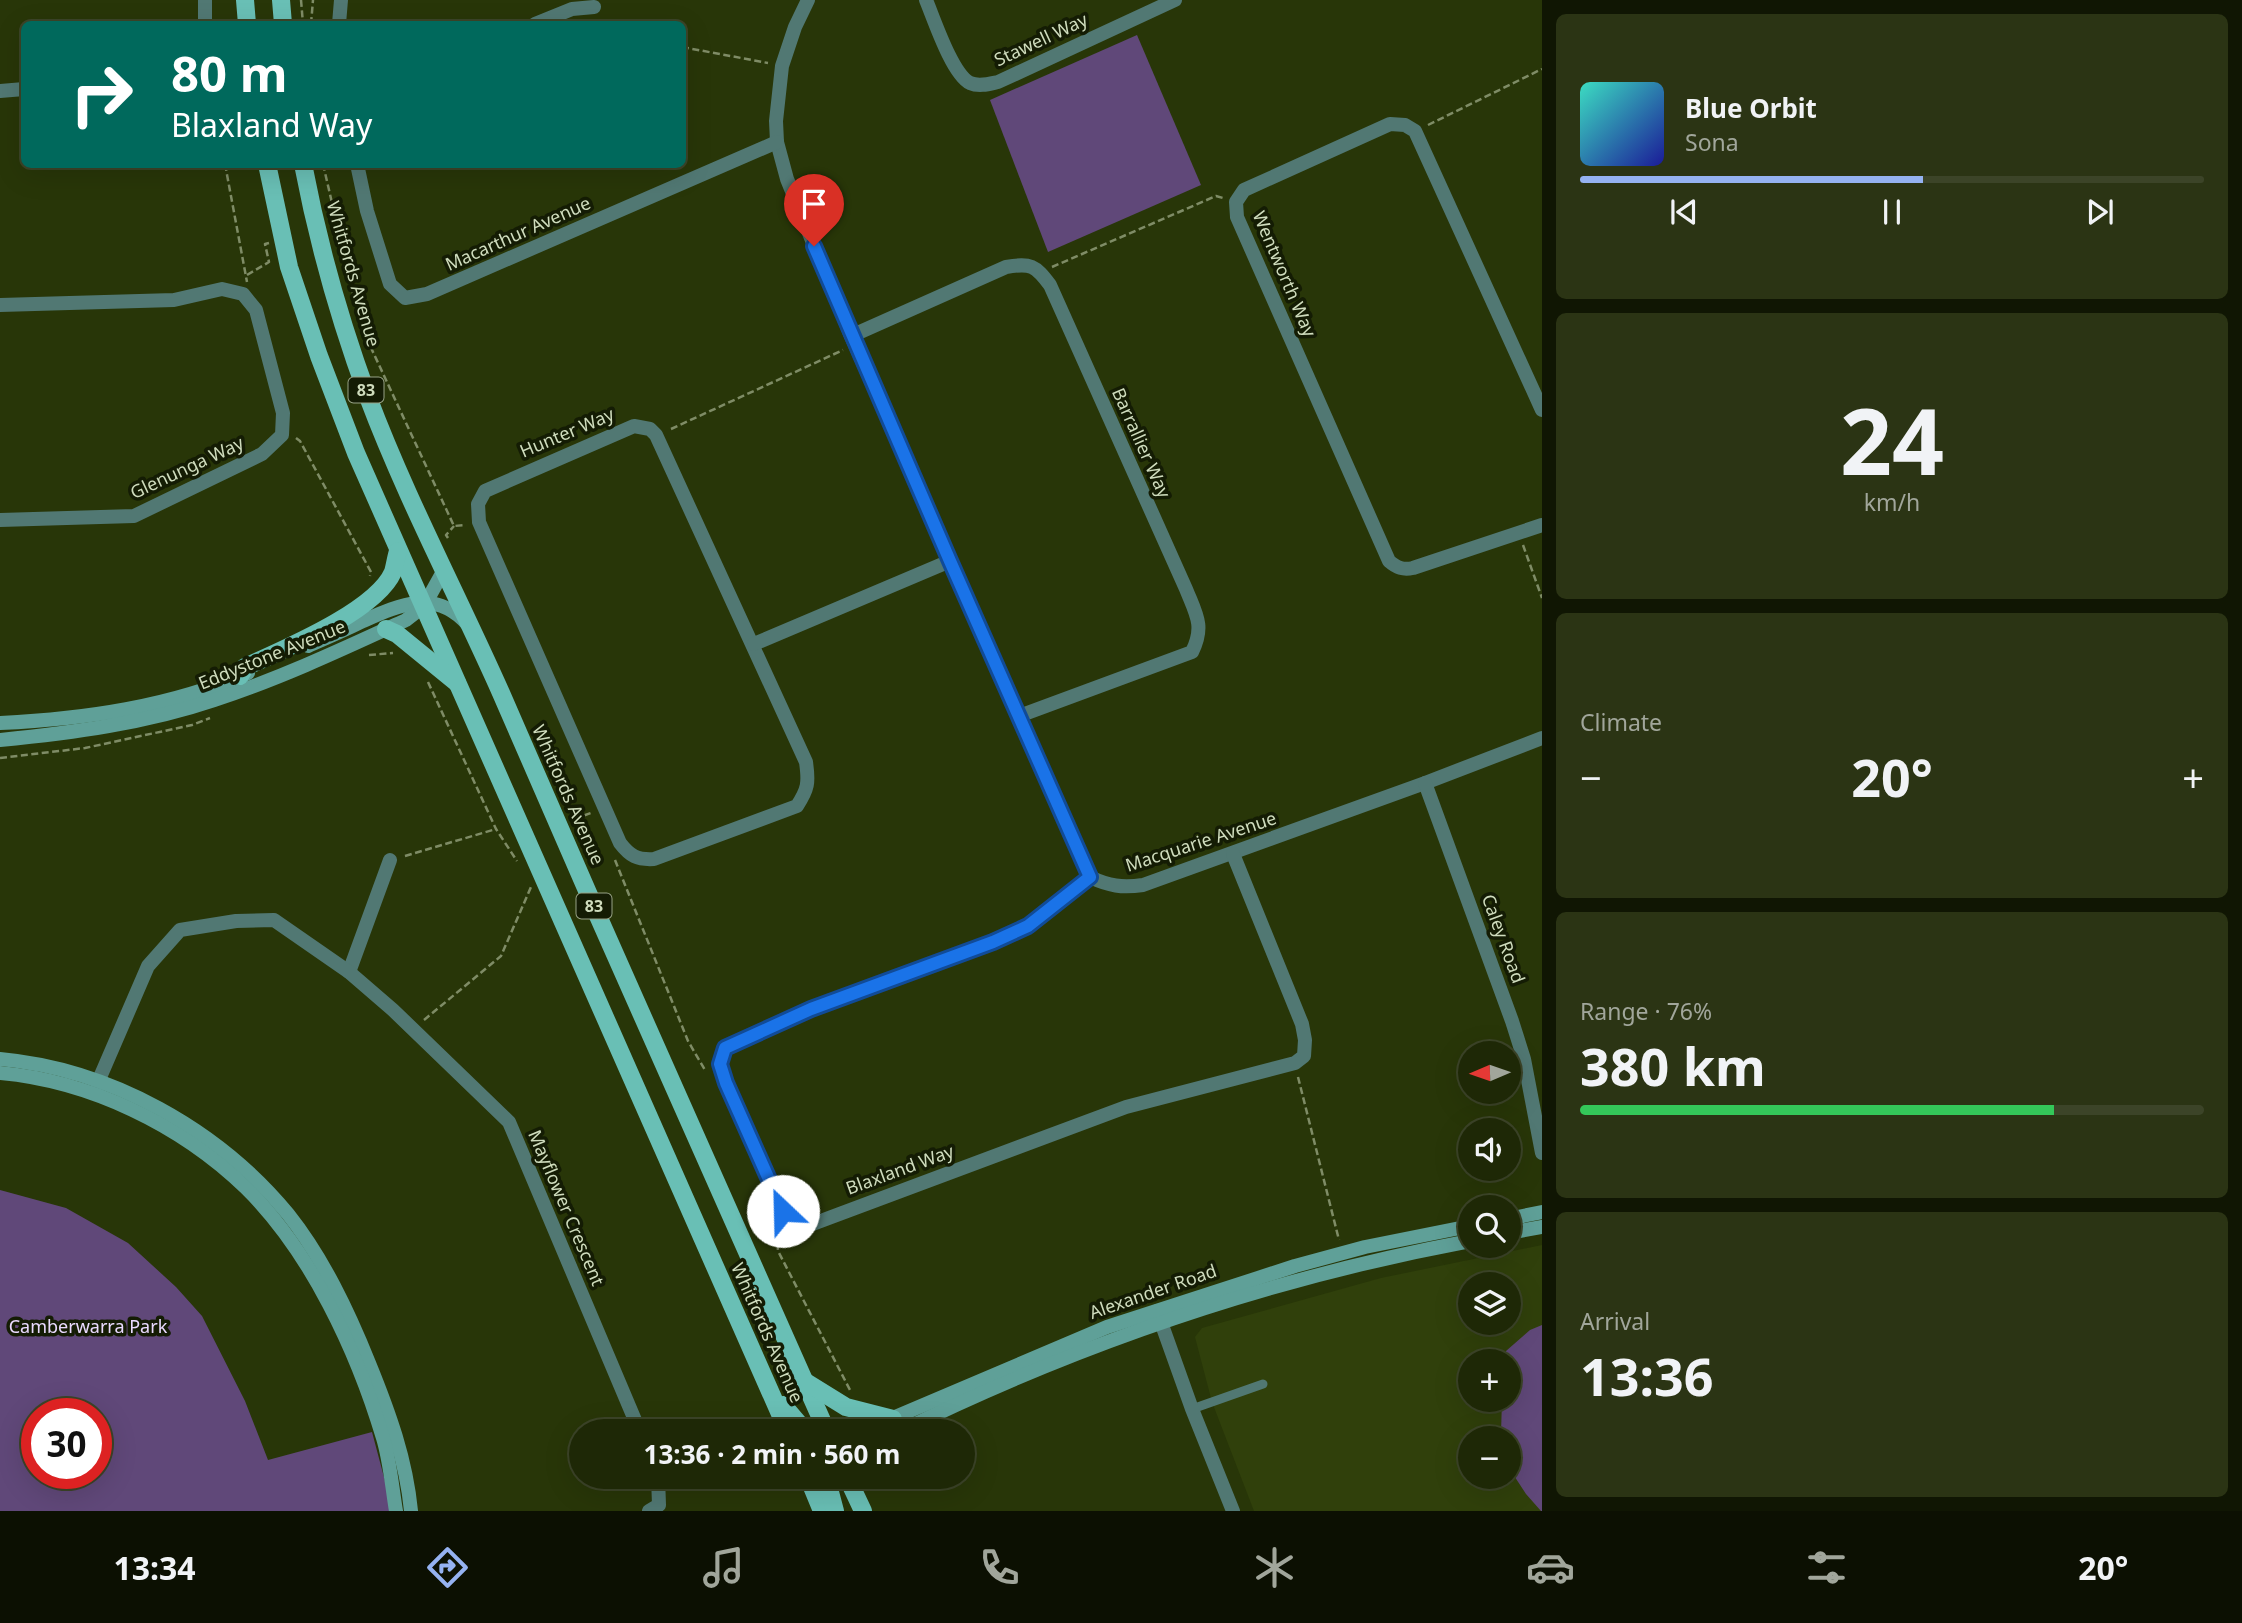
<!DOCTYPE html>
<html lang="en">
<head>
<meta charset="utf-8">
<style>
	:root { --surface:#1e2806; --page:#2b3414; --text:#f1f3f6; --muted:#a1a69b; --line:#3c4428; --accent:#95b2f1 }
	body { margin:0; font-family:"Noto Sans",sans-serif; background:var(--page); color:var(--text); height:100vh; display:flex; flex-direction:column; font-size:26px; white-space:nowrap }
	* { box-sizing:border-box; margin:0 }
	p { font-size:23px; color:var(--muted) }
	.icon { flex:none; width:38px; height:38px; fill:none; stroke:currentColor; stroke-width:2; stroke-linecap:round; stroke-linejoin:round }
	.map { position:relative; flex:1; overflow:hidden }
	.drawer { display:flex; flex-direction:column; gap:14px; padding:14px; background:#101603; width:700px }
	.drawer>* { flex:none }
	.guide { position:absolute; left:21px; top:21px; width:665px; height:147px; border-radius:10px; box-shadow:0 7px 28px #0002,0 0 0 2px var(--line); background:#00695c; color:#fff; overflow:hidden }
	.needle { width:46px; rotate:268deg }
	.tools { position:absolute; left:1458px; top:1041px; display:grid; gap:14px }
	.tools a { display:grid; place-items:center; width:63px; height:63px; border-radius:50%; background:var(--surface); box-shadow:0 7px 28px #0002,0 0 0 2px var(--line); font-size:35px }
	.speed { position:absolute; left:21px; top:1398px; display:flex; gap:14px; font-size:35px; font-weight:700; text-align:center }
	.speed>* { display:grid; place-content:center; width:91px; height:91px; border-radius:50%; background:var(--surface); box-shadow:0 7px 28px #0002,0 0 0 2px var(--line); line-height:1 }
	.speed .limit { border:10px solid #d22; background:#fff; color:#111 }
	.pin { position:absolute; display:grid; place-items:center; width:60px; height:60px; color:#fff; margin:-72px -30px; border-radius:50% 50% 50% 0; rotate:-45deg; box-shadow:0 0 7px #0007 }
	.pin .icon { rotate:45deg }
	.me { position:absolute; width:77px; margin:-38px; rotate:336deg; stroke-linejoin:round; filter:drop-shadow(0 0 5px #0008) }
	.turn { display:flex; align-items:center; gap:24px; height:147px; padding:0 35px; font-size:32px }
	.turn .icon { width:91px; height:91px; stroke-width:2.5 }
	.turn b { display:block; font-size:49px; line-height:60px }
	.big { font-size:52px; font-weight:700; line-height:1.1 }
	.drawer .widget { flex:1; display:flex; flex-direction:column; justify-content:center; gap:10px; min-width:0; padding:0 24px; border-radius:10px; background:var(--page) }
	.drawer .dial { align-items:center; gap:0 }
	.dial b { font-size:91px; line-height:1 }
	.song { display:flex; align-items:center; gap:21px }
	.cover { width:84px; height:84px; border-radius:10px; background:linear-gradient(135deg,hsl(170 70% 55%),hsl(240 70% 35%)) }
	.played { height:7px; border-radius:4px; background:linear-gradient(90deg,var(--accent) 55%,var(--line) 55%) }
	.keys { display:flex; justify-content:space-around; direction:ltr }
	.heat { display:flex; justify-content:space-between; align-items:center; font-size:38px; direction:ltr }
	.charge { height:10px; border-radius:5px; background:linear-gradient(90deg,#34c759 76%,var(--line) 0) }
	.trip { position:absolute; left:569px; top:1419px; width:406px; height:70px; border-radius:35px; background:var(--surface); box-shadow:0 7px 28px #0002,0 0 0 2px var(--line); font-weight:700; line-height:70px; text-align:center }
	.tab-bar { display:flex; height:112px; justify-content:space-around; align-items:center; background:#0c1002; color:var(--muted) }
	.tab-bar .icon { width:49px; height:49px }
	.tab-bar .current { color:var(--accent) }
	.tab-bar b { font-size:32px; color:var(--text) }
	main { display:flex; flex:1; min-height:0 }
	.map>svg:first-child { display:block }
</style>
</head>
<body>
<main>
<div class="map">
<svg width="1542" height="1511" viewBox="0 0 1542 1511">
	<rect width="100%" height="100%" fill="#283608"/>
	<!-- built -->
	<path fill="#30400b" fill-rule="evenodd" d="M 1542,1245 L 1542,1511 L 1254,1511 L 1212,1402 L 1195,1337 L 1202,1328 L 1381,1278 ZM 1470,1284 L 1508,1284 L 1508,1323 L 1470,1323 ZM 1470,1362 L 1508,1362 L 1508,1400 L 1470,1400 ZM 1470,1438 L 1508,1438 L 1508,1477 L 1470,1477 Z"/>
	<!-- green -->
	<g fill="#604879" fill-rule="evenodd">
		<polygon points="1137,35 1201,185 1048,252 990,100"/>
		<path d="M 0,1190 L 66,1208 L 128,1243 L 176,1287 L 202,1316 L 245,1401 L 268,1460 L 372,1432 L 393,1511 L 0,1511 ZM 37,1414 L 96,1414 L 96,1474 L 37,1474 Z"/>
		<polygon points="1542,1325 1542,1511 1541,1511 1526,1494 1509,1468 1508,1438 1502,1438 1501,1433 1502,1400 1508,1400 1508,1362 1505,1361 1506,1351 1530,1330"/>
	</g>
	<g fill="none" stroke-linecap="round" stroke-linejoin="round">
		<!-- path -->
		<g stroke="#7f8c66" stroke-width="2.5" stroke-dasharray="7 3.5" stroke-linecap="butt">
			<polyline points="301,0 303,24"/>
			<polyline points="311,24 313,0"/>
			<polyline points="682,47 768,63"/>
			<polyline points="1428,125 1542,69"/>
			<polyline points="225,164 247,282"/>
			<polyline points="323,164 354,298"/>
			<polyline points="1052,267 1216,196 1223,198"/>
			<polyline points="247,275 269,262 265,244 269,243"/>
			<polyline points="366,337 454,526 466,525"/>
			<polyline points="671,429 843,350"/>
			<polyline points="296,438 300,441 371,572 370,576"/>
			<polyline points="448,538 446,535 454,526"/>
			<polyline points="1523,545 1542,598"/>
			<polyline points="369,655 393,653"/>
			<polyline points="428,682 496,829 517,861"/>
			<polyline points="0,758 85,748 192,725 210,718"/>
			<polyline points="574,819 591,813"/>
			<polyline points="405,856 496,829"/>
			<polyline points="615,860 688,1041 705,1070"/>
			<polyline points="424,1020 501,956 531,887"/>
			<polyline points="1298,1077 1339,1240"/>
			<polyline points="772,1223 777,1234 778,1251 850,1390"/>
			<polyline points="736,1432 756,1423 760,1432"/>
		</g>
		<!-- lane -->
		<polyline stroke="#517873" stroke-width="9" points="1192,1409 1263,1384"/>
		<!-- street -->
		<g stroke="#517873" stroke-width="14">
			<path d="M 808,0 L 795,27 L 782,66 L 776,121 L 777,142 L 787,179 L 851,336 L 1090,877 C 1109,886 1122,888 1143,885 L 1425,783 L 1542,738"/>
			<path d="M 926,0 C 934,19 952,74 970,83 C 979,87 989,84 998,82 L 1175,0"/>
			<polyline points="205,24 205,0"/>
			<polyline points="339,24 341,0"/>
			<polyline points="535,24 572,9 594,7"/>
			<polyline points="0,91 24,89"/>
			<polyline points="357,164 367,211 390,284 405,298 427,294 777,142"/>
			<polyline points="0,305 174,300 222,289 243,294 256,310 283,413 282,435 262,454 134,516 0,520"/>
			<path d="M 851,336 L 1006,267 C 1031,263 1035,265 1050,285 L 1186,589 C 1196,614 1205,626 1192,652 L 1019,716"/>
			<path d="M 1542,410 L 1415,131 L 1405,125 L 1390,124 L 1244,190 L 1236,202 L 1237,217 L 1389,561 C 1397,568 1403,570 1413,568 L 1542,525"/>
			<path d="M 634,426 L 650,429 L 656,435 L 806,762 C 809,783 808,789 797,806 L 654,859 C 637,860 630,856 620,843 L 479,522 L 478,504 L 485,491 Z"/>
			<polyline points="754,644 950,561"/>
			<polyline points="1425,783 1512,1021 1524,1059 1542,1153"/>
			<polyline points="1090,877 1028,926 993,942 811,1009 725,1048 720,1064 726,1083 783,1211 793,1223 810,1225 1126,1107 1295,1063 1304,1056 1305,1040 1302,1024 1233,854"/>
			<polyline points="349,972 390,860"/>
			<polyline points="96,1092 101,1075 148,966 180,930 236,921 274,920 349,972 393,1010 509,1122 640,1432"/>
			<polyline points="1157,1311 1192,1409 1233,1511"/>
			<polyline points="649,1511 659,1505 658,1477"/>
		</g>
		<!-- secondary -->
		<g stroke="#5fa098" stroke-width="14">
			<path d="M 308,646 C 326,638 345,630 363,621 C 399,605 436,588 468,625"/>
			<path d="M 0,723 C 84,719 170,707 248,673"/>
			<path d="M 0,740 C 72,733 146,723 214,700 C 279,679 343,649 406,620 L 424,606 L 444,570"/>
			<path d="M 0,1059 C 110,1069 218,1129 288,1214 C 323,1258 348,1311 369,1363 C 389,1412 406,1459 411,1511"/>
			<path d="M 0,1073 C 90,1081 181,1125 246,1188 C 311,1252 357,1351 383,1438 C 390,1461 392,1487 396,1511"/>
			<polyline points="1508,1219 1542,1212"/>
			<polyline points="1508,1233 1542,1227"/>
			<polyline points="860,1432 1107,1327 1295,1266 1365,1247 1470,1226"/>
			<path d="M 899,1432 C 1080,1343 1272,1278 1470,1241"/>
		</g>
		<!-- primary -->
		<g stroke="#69bfb5" stroke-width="18">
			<polyline points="245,0 247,24"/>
			<polyline points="281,0 283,24"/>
			<polyline points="267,164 289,267 319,356 356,453 788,1432"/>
			<path d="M 303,164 C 318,243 340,321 368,397 C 406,498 457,594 501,693 C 608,940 716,1186 827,1432"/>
			<polyline points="386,629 397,634 457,683"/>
			<path d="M 240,676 L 245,667 C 284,649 376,611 393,572 C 395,565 396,557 398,551"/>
			<polyline points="804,1381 846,1407 893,1419"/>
			<polyline points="783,1405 806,1432"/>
			<polyline points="808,1477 822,1511"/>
			<polyline points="826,1477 835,1511"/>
			<polyline points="847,1477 863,1511"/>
		</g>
	</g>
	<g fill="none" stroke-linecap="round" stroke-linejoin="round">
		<defs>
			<polyline id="route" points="783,1211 726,1083 720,1064 725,1048 811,1009 993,942 1028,926 1090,877 950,561 814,246"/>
		</defs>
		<!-- route casing -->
		<use href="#route" stroke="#114b97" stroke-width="18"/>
		<!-- route -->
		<use href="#route" stroke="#1a73e8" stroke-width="12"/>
	</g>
	<g text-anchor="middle" stroke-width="7" stroke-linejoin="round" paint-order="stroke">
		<!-- shield labels -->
		<g fill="#141c04" stroke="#97a286" stroke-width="2">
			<rect x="348.5" y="377.5" width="35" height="25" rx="5"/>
			<rect x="576.5" y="893.5" width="35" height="25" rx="5"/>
		</g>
		<g font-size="16" font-weight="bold" fill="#cfdcbd">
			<text x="366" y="396">83</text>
			<text x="594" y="912">83</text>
		</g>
		<!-- street labels -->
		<g font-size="18" fill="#cfdcbd" stroke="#141c04">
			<text transform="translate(1041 40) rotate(-25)" y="6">Stawell Way</text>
			<text transform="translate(518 234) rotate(-24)" y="6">Macarthur Avenue</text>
			<text transform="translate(353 274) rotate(74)" y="6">Whitfords Avenue</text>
			<text transform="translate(1284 274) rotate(67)" y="6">Wentworth Way</text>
			<text transform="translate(567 433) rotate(-23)" y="6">Hunter Way</text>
			<text transform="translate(1141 443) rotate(66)" y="6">Barrallier Way</text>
			<text transform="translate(187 468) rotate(-25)" y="6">Glenunga Way</text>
			<text transform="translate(272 655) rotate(-22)" y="6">Eddystone Avenue</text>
			<text transform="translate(568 795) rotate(66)" y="6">Whitfords Avenue</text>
			<text transform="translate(1201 842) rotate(-18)" y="6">Macquarie Avenue</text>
			<text transform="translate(1503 939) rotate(70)" y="6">Caley Road</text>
			<text transform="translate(900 1170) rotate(-20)" y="6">Blaxland Way</text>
			<text transform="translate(566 1208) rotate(67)" y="6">Mayflower Crescent</text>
			<text transform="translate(1153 1292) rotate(-19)" y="6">Alexander Road</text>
			<text transform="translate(767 1333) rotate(66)" y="6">Whitfords Avenue</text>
		</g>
		<!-- park labels -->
		<g font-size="18" fill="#eadaff" stroke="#141c04">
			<text x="88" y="1333">Camberwarra Park</text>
		</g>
	</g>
</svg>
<div class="tools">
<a><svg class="needle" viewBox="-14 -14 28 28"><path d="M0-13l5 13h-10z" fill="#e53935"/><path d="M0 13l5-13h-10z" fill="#a1a69b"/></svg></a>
<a><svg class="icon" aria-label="sound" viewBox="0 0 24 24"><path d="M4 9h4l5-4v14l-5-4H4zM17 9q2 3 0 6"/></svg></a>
<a><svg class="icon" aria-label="search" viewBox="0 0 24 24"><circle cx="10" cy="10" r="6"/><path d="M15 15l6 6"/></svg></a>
<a><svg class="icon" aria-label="layers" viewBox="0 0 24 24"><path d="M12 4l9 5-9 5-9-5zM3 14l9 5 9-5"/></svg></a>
<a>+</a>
<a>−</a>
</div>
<div class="speed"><div class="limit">30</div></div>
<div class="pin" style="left:814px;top:246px;background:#d93025"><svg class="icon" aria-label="arrive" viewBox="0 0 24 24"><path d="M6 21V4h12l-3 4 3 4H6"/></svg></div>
<svg class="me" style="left:783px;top:1211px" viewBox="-20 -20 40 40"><circle r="19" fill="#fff"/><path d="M0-13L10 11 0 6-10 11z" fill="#1a73e8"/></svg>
<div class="trip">13:36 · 2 min · 560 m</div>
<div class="guide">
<div class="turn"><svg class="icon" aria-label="right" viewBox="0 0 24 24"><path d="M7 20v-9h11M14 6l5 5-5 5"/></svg><div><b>80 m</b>Blaxland Way</div></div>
</div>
</div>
<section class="drawer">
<div class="widget">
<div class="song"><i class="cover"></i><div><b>Blue Orbit</b><p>Sona</p></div></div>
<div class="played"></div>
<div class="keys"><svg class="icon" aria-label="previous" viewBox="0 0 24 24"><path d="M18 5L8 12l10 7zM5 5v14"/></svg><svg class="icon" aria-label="pause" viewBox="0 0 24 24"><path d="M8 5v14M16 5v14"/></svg><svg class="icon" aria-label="next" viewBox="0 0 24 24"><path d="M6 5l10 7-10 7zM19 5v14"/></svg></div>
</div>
<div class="widget dial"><b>24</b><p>km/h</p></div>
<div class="widget"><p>Climate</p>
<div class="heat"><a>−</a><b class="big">20°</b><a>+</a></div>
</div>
<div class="widget"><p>Range · 76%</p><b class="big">380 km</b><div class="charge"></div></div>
<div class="widget"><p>Arrival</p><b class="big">13:36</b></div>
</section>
</main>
<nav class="tab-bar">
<b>13:34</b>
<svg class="icon current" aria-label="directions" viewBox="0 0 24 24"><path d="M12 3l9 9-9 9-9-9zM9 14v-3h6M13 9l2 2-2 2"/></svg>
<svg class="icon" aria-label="music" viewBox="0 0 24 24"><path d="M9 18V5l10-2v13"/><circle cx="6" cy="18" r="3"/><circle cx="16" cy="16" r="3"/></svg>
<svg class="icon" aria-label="phone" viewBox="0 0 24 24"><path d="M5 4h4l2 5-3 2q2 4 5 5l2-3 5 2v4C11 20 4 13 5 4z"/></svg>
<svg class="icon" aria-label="climate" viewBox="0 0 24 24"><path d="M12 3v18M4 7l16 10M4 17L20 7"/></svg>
<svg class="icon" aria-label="car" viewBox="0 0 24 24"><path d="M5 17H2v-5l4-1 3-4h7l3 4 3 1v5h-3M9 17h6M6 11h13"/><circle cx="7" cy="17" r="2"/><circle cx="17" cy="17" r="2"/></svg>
<svg class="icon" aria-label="filters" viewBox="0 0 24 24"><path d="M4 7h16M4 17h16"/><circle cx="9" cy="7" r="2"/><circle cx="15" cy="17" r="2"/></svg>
<b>20°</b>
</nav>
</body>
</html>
